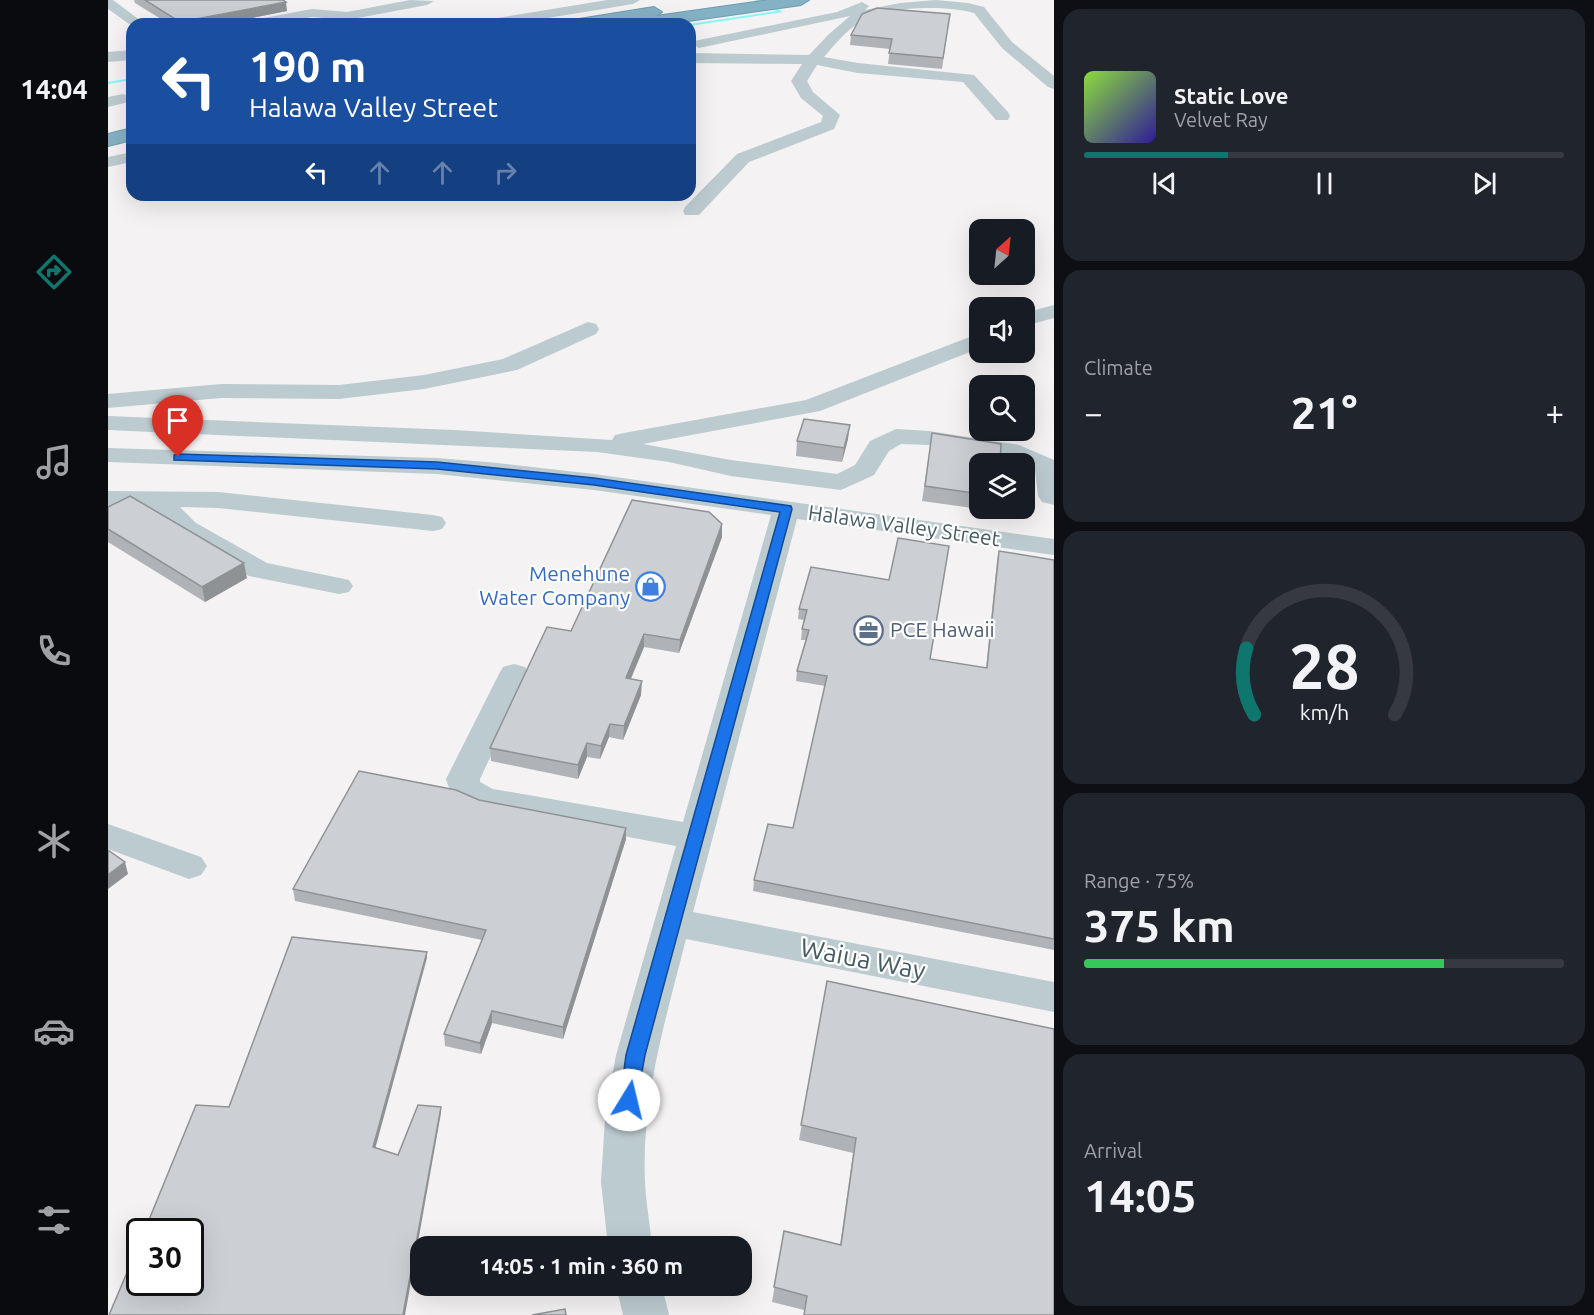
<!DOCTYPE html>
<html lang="en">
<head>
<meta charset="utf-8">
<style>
	:root { --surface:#171b24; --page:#20242c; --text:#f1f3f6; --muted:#9ea1a6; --line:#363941; --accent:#0f766e }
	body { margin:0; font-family:Ubuntu,sans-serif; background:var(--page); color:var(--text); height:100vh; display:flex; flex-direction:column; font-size:22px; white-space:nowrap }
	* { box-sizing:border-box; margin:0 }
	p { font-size:20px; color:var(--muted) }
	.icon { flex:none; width:33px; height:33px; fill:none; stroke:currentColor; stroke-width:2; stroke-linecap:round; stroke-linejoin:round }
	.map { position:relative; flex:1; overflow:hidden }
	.details { display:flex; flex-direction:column; gap:9px; padding:9px; background:#0d0f14; width:540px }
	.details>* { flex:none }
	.guide { position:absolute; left:18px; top:18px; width:570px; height:183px; border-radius:18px; box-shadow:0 6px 24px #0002; background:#1a4fa0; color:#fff; overflow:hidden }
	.needle { width:39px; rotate:27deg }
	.controls { position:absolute; left:861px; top:219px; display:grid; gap:12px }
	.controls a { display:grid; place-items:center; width:66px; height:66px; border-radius:12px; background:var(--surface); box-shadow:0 6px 24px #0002; font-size:30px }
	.speed { position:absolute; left:18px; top:1218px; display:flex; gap:12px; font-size:30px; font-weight:700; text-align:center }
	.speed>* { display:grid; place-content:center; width:78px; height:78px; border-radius:50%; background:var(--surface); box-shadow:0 6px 24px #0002; line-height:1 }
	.speed .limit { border:3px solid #111; border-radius:9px; background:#fff; color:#111 }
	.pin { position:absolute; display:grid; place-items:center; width:51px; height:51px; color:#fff; margin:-62px -26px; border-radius:50% 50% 50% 0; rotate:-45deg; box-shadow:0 0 6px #0007 }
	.pin .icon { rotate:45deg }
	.me { position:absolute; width:66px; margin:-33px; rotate:9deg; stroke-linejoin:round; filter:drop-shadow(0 0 4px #0008) }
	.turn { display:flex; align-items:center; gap:21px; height:126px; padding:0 24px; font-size:27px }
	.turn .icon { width:78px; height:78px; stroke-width:2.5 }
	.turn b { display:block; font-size:42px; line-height:51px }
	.lanes { display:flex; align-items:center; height:57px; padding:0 24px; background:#0003; justify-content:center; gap:30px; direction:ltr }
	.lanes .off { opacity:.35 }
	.big { font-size:45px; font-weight:700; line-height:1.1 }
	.details .widget { flex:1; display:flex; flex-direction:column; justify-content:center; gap:9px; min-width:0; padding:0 21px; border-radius:18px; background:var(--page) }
	.details .dial { align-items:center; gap:0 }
	.dial svg { height:156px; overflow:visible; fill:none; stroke:var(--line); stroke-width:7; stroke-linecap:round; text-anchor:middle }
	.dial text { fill:var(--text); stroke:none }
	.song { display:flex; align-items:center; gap:18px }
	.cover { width:72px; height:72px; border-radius:9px; background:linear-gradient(135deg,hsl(90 70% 55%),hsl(250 70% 35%)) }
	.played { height:6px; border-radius:3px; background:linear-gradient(90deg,var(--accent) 30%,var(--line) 30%) }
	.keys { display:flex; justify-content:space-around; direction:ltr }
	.heat { display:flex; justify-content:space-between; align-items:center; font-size:33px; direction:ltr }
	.charge { height:9px; border-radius:4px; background:linear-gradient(90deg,#34c759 75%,var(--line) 0) }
	.trip { position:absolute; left:302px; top:1236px; width:342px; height:60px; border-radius:18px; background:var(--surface); box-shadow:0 6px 24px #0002; font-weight:700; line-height:60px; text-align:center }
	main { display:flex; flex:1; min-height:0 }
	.tab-bar { display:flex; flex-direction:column; width:108px; justify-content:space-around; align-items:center; background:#090b0e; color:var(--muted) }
	.tab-bar .icon { width:42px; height:42px }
	.tab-bar .current { color:var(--accent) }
	.tab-bar b { font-size:27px; color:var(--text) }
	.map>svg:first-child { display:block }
</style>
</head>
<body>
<main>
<nav class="tab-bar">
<b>14:04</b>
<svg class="icon current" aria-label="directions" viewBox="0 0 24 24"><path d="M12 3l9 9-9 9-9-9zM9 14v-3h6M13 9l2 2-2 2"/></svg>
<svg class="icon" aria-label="music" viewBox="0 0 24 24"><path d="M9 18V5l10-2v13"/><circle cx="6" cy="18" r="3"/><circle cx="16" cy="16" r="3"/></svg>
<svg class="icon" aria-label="phone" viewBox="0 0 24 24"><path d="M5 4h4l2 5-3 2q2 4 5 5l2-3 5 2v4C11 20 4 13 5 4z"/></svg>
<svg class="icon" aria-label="climate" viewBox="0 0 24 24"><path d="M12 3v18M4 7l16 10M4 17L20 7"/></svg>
<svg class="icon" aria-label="car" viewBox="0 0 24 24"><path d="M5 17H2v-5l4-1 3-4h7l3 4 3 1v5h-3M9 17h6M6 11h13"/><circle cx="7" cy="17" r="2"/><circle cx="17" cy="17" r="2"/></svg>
<svg class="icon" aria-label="filters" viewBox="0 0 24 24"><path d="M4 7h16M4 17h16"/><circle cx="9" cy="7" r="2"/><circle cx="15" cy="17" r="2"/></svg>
</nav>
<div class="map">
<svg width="946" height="1315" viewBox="0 0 946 1315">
	<rect width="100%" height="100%" fill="#f4f2f2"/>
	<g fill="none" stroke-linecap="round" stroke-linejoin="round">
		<!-- stream -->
		<g fill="#86f5f6" fill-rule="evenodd">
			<polygon points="647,0 652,0 675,12 582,26 581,24 669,11"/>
			<polygon points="24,78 24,80 0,84 0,82"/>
		</g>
		<defs>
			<g id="highway">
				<polygon points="661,0 701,0 693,5 559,24 518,24 520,21 500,24 463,24 471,19 546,7 554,12 548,16"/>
				<polygon points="24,128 24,140 0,146 0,134"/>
			</g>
		</defs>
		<!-- highway casing -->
		<use href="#highway" stroke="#709cb1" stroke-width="2"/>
		<!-- minor -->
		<g fill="#bccbd0" fill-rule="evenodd">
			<polygon points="0,0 5,0 37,24 24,24 24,26 0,9"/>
			<polygon points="302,0 326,1 319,5 239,20 204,17 168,24 138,24 145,20 204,9 239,12"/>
			<polygon points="499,0 532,0 525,4 403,24 370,24 377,20"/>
			<path d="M 828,0 L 860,3 L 876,7 L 904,42 L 946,76 L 946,89 L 940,87 L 894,48 L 866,13 C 836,5 779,6 752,22 C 738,31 726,45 716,57 L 750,63 L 866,75 L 900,112 L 902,116 L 900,120 L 888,120 L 855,82 L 750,73 L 709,65 L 699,81 L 705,92 L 732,115 L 726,129 L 641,162 L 591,215 L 577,215 L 575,211 L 577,207 L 629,154 L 713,122 L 715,116 L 693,98 L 683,81 L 694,64 L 582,63 L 582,53 L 701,55 L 721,34 L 742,16 L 591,48 L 584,44 L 586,41 L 729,12 L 754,2 L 761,6 L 757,10 L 792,3 Z"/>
			<polygon points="24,50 24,60 0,62 0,52"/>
			<polygon points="15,94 21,96 23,99 21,102 0,107 0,97"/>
			<polygon points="24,152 24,162 0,167 0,157"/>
			<polygon points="946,305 946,318 916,326 916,313"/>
			<polygon points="480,322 488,324 491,329 488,334 409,370 316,389 231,399 113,398 0,408 0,394 113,384 231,385 316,375 395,359"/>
			<polygon points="872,333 872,348 712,411 535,444 623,460 729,474 747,465 762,441 788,429 821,431 911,445 946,460 946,505 934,502 930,496 927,470 905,458 821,445 793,444 781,451 766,475 733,490 623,476 561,462 489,452 0,430 0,416 346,430 504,440 507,435 516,433 698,400"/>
			<path d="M 0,448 L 329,458 L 390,463 L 486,474 L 946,539 L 946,555 L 689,519 L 585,912 L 946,982 L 946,1012 L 578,939 C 558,1018 533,1099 537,1182 C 538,1203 542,1225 544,1246 L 500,1246 L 493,1182 L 497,1119 L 508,1055 L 568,846 L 372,809 C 355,804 343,798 338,779 L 391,674 L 395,667 L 406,664 L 417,667 L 421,674 L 372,779 L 372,782 L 385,789 L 575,822 L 663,515 L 486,490 L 329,474 L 0,462 Z"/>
			<polygon points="0,491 110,492 325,515 334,517 338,523 334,529 325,531 110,508 72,507 88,523 159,563 241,580 245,586 241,592 231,594 141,576 70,535 41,507 0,507"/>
			<polygon points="0,824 93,857 99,866 93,875 81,879 0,849"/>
			<polygon points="508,1286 554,1286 561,1315 515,1315"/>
		</g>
		<!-- highway -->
		<use href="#highway" fill="#85b1c5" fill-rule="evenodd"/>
	</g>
	<!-- wall -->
	<g fill="#afb3b7">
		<polygon points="26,0 175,0 179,11 114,24 61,24 27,3"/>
		<polygon points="842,14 834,69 780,64 782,49 742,45 743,35"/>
		<polygon points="824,433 872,464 872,508 886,508 886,511 814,501"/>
		<polygon points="740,439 734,462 688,456 689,441"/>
		<polygon points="0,507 139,578 97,602 0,542"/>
		<polygon points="614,524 614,537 571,653 536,647 523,679 533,695 515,740 501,737 492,759 479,757 470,779 383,761 382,748 463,631"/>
		<polygon points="891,551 946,560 946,950 645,891 646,880 685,828 717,686 688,681 689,671 698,640 693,640 694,629 696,620 690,619 691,609 703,567 822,659 878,668 889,561"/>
		<polygon points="371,800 518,828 518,839 455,1039 384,1023 373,1054 337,1046 336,1034 374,940 187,901 185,889"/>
		<polygon points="719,981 946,1029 696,1310 664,1302 676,1231 732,1245 745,1153 691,1140"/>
	</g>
	<!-- shaded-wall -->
	<g fill="#8f9295">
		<polygon points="178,2 179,11 114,24 72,24 72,22"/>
		<polygon points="742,425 740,439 734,462 736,448"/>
		<polygon points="614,524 614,537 571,653 572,640"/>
		<polygon points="136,563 139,578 97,602 94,587"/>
		<polygon points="536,634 536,647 517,692 518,678"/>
		<polygon points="534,681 533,695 515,740 516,726"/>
		<polygon points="502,724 501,737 492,759 493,746"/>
		<polygon points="479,743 479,757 470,779 470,765"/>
		<polygon points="518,828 518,839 455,1039 455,1027"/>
		<polygon points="17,862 20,874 0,889 0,875"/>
		<polygon points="319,952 319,958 266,1153 265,1147"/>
		<polygon points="384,1011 384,1023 373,1054 372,1043"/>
		<polygon points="333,1107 333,1113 297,1315 295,1315"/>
	</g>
	<!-- building -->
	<g fill="#ccd0d5" stroke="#8f9295" stroke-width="1.5">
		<polygon points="37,0 175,0 178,2 72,22"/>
		<polygon points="769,8 842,14 835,58 781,53 784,39 743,35 754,14"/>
		<polygon points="696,419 742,425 736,448 689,441"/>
		<polygon points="824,433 893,444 892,464 872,464 872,494 817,486"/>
		<polygon points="22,496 136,563 94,587 0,529 0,507"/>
		<polygon points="524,500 601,512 614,524 572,640 536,634 518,678 534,681 516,726 502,724 493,746 479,743 470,765 382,748 439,627 463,631"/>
		<polygon points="790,538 841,546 822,659 879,668 891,551 946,560 946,939 646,880 660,824 685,828 719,676 689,671 701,630 694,629 699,610 691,609 703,567 781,580"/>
		<polygon points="251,771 348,790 371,800 518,828 455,1027 384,1011 372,1043 336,1034 378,930 185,889"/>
		<polygon points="0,850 17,862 0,875"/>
		<polygon points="184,937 319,952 265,1147 290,1155 310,1105 333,1107 295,1315 1,1315 32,1242 32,1282 82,1282 82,1232 36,1232 88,1105 121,1107"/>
		<polygon points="719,981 946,1029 946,1315 696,1315 699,1296 666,1287 676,1231 733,1245 748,1138 693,1125"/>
		<polygon points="457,1309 458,1315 424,1315"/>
	</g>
	<!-- route -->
	<polygon fill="#1a73e8" stroke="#114b97" stroke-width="1.5" points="70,454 329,462 486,478 683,506 684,509 537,1055 528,1105 521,1108 514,1105 512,1100 518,1055 672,512 486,485 329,469 66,460 66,455"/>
	<!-- icons -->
	<defs>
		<symbol id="shop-ring" viewBox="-11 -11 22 22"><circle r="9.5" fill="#fff" stroke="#3f7fe0" stroke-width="1.5"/><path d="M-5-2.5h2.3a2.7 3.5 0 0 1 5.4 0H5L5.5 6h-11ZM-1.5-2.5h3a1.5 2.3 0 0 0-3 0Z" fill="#3f7fe0"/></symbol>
		<symbol id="office-ring" viewBox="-11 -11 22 22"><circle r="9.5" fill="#fff" stroke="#5c6f8a" stroke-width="1.5"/><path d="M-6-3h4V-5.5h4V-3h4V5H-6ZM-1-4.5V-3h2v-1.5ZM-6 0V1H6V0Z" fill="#5c6f8a"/></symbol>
	</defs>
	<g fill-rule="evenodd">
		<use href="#shop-ring" x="526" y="570" width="33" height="33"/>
		<use href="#office-ring" x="744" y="614" width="33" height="33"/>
	</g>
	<g text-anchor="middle" stroke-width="4.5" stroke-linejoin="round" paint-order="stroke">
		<!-- street labels -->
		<g font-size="21" fill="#475b62" stroke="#fff">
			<text transform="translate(796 526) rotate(8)" y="7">Halawa Valley Street</text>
		</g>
		<!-- shop labels -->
		<g font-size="21" fill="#366cbe" stroke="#fff" text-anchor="end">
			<text x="522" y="581">Menehune<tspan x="522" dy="24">Water Company</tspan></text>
		</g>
		<!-- service labels -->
		<g font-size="21" fill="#4e5e75" stroke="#fff" text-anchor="start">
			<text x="782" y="637">PCE Hawaii</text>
		</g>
		<!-- near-street labels -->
		<g font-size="26" fill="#475b62" stroke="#fff">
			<text transform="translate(755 959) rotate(11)" y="9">Waiua Way</text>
		</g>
	</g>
</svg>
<div class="controls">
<a><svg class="needle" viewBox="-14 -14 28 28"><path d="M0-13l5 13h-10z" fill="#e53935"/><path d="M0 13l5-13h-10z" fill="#9ea1a6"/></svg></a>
<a><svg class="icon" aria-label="sound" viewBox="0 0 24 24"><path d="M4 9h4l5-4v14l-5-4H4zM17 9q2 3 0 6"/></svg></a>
<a><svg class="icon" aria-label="search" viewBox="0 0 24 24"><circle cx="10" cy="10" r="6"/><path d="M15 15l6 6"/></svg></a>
<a><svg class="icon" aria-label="layers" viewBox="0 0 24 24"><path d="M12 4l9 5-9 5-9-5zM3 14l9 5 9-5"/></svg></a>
</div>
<div class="speed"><div class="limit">30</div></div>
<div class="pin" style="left:70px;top:457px;background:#d93025"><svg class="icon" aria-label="arrive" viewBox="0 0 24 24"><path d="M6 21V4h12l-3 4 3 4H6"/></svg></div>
<svg class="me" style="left:521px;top:1100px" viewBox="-20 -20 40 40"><circle r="19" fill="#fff"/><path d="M0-13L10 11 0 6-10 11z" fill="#1a73e8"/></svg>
<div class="trip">14:05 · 1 min · 360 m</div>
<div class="guide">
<div class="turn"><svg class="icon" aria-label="left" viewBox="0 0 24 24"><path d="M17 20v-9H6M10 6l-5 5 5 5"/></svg><div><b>190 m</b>Halawa Valley Street</div></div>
<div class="lanes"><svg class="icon" aria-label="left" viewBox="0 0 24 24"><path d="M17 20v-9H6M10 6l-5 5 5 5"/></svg><svg class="icon off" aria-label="ahead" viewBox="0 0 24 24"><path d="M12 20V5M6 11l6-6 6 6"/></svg><svg class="icon off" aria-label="ahead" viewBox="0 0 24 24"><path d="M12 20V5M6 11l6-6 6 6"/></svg><svg class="icon off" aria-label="right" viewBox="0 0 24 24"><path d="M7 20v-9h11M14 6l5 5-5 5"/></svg></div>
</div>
</div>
<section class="details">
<div class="widget">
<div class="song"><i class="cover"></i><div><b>Static Love</b><p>Velvet Ray</p></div></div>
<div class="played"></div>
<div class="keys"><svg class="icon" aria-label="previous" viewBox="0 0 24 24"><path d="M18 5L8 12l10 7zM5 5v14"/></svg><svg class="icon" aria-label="pause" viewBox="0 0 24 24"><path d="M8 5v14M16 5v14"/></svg><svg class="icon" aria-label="next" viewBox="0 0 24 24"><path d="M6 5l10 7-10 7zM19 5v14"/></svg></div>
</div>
<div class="widget"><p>Climate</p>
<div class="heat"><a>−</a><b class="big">21°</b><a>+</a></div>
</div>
<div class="widget dial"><svg viewBox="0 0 100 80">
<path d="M14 69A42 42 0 1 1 86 69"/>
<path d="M14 69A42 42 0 0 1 10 35" stroke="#0f766e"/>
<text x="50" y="56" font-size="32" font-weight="700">28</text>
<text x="50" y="72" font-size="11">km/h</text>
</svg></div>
<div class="widget"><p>Range · 75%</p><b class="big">375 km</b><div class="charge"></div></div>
<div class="widget"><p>Arrival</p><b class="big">14:05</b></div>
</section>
</main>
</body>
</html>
